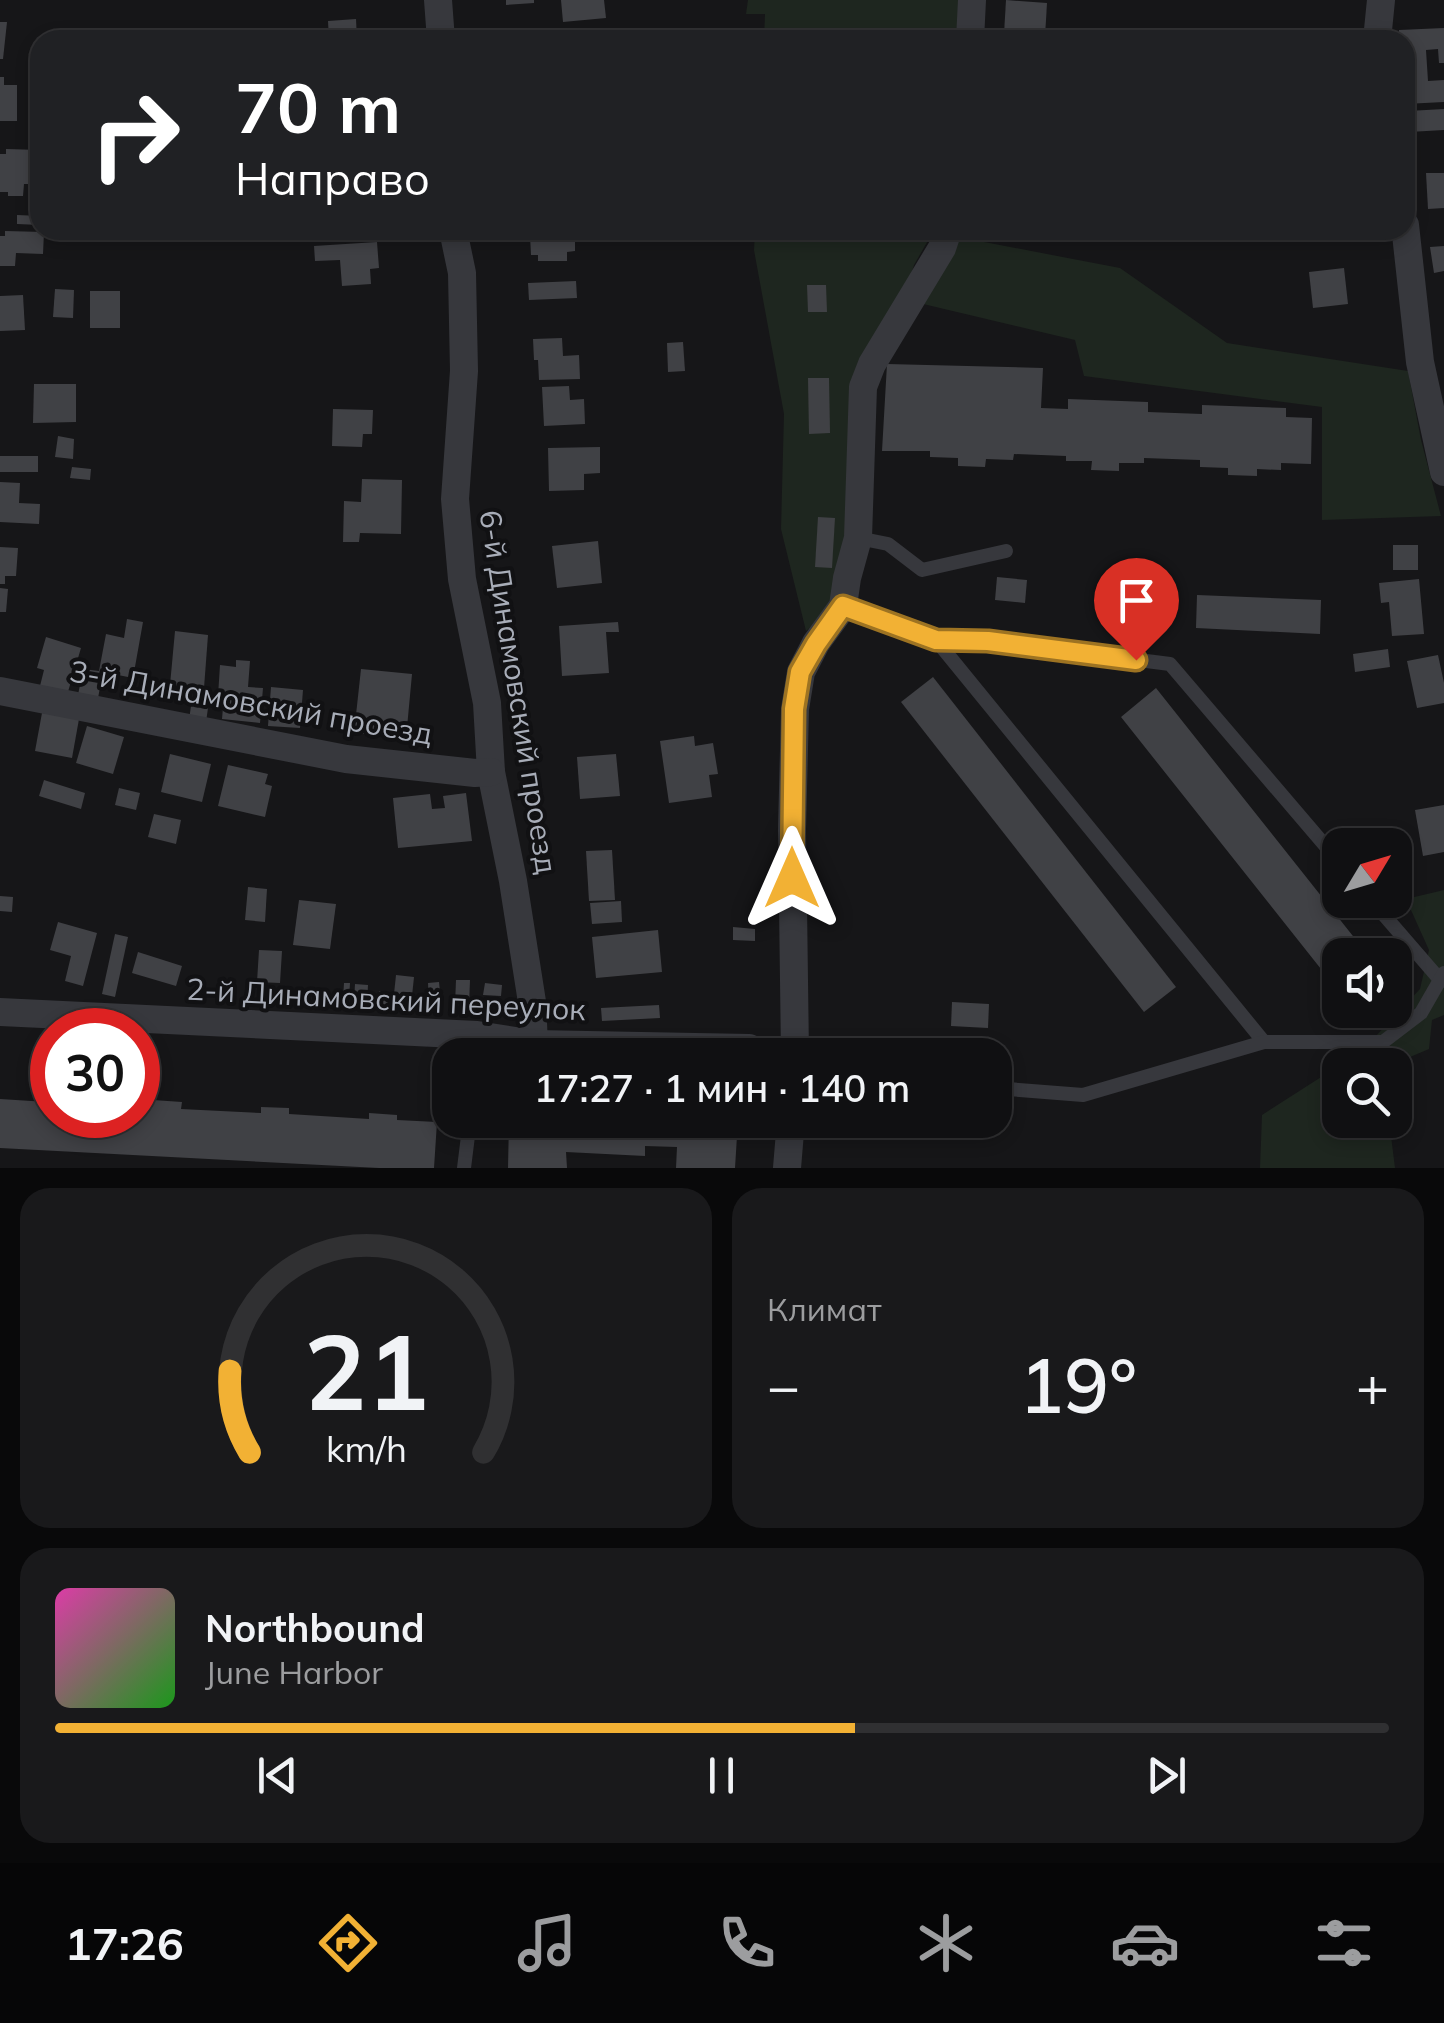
<!DOCTYPE html>
<html lang="ru">
<head>
<meta charset="utf-8">
<style>
	:root { --surface:#101012; --page:#19191b; --text:#f1f3f6; --muted:#9c9d9f; --line:#303032; --accent:#f2b134 }
	body { margin:0; font-family:Mulish,sans-serif; background:var(--page); color:var(--text); height:100vh; display:flex; flex-direction:column; font-size:38px; white-space:nowrap }
	* { box-sizing:border-box; margin:0 }
	p { font-size:32px; color:var(--muted) }
	.icon { flex:none; width:55px; height:55px; fill:none; stroke:currentColor; stroke-width:2; stroke-linecap:round; stroke-linejoin:round }
	.map { position:relative; height:1168px; overflow:hidden }
	.sheet { display:flex; flex-direction:column; gap:20px; padding:20px; background:#09090a; flex:1 }
	.sheet>* { flex:none }
	.banner { position:absolute; left:30px; top:30px; width:1385px; height:210px; border-radius:30px; box-shadow:0 5px 15px #0003,0 0 0 2px var(--line); background:#202124; color:#fff; overflow:hidden }
	.needle { width:65px; rotate:52deg }
	.controls { position:absolute; left:1322px; top:828px; display:grid; gap:20px }
	.controls a { display:grid; place-items:center; width:90px; height:90px; border-radius:20px; background:var(--surface); box-shadow:0 5px 15px #0003,0 0 0 2px var(--line); font-size:50px }
	.speed { position:absolute; left:30px; top:1008px; display:flex; gap:20px; font-size:50px; font-weight:700; text-align:center }
	.speed>* { display:grid; place-content:center; width:130px; height:130px; border-radius:50%; background:var(--surface); box-shadow:0 5px 15px #0003,0 0 0 2px var(--line); line-height:1 }
	.speed .limit { border:15px solid #d22; background:#fff; color:#111 }
	.pin { position:absolute; display:grid; place-items:center; width:85px; height:85px; color:#fff; margin:-102px -42px; border-radius:50% 50% 50% 0; rotate:-45deg; box-shadow:0 0 10px #0007 }
	.pin .icon { rotate:45deg }
	.me { position:absolute; width:110px; margin:-55px; rotate:0deg; stroke-linejoin:round; filter:drop-shadow(0 0 8px #0008) }
	.turn { display:flex; align-items:center; gap:35px; height:210px; padding:0 40px; font-size:45px }
	.turn .icon { width:130px; height:130px; stroke-width:2.5 }
	.turn b { display:block; font-size:70px; line-height:85px }
	.big { font-size:75px; font-weight:600; line-height:1.1 }
	.sheet .widget { flex:1; display:flex; flex-direction:column; justify-content:center; gap:15px; min-width:0; padding:0 35px; border-radius:30px; background:var(--page) }
	.sheet .dial { align-items:center; gap:0 }
	.dial svg { height:260px; overflow:visible; fill:none; stroke:var(--line); stroke-width:7; stroke-linecap:round; text-anchor:middle }
	.dial text { fill:var(--text); stroke:none }
	.song { display:flex; align-items:center; gap:30px }
	.cover { width:120px; height:120px; border-radius:15px; background:linear-gradient(135deg,hsl(320 70% 55%),hsl(120 70% 35%)) }
	.played { height:10px; border-radius:5px; background:linear-gradient(90deg,var(--accent) 60%,var(--line) 60%) }
	.keys { display:flex; justify-content:space-around; direction:ltr }
	.heat { display:flex; justify-content:space-between; align-items:center; font-size:55px; direction:ltr }
	.sheet .tiles { flex:1; display:grid; gap:20px; grid-template-columns:1fr 1fr }
	.widget:last-child { grid-column:span 2 }
	.trip { position:absolute; left:432px; top:1038px; width:580px; height:100px; border-radius:30px; background:var(--surface); box-shadow:0 5px 15px #0003,0 0 0 2px var(--line); font-weight:600; line-height:100px; text-align:center }
	.menu { display:flex; height:160px; justify-content:space-around; align-items:center; background:#060607; color:var(--muted) }
	.menu .icon { width:70px; height:70px }
	.menu .active { color:var(--accent) }
	.menu b { font-size:45px; color:var(--text) }
	.map>svg:first-child { display:block }
</style>
</head>
<body>
<div class="map">
<svg width="1444" height="1168" viewBox="0 0 1444 1168">
	<rect width="100%" height="100%" fill="#161618"/>
	<!-- green -->
	<g fill="#1e261f">
		<polygon points="748,0 962,0 959,40 764,40 765,14 746,14"/>
		<polygon points="755,230 934,230 914,265 905,294 880,329 845,552 832,609 806,631 781,529 784,414 754,250"/>
		<polygon points="958,237 1120,268 1227,343 1408,371 1421,440 1441,516 1322,520 1322,407 1084,376 1075,340 919,303"/>
		<polygon points="1444,890 1444,1015 1432,1020 1429,1049 1391,1065 1341,1065 1361,1052 1420,989 1429,950 1406,899"/>
		<polygon points="1340,1065 1340,1120 1389,1120 1395,1168 1260,1168 1262,1115"/>
	</g>
	<!-- building -->
	<g fill="#404145">
		<polygon points="506,0 534,0 534,3 506,5"/>
		<polygon points="561,0 604,0 606,18 563,22"/>
		<polygon points="1006,0 1047,3 1045,37 1004,34"/>
		<polygon points="356,19 357,40 329,40 328,21"/>
		<polygon points="0,22 7,22 3,59 0,59"/>
		<polygon points="546,28 546,40 508,40 508,29"/>
		<polygon points="1444,28 1444,63 1439,63 1438,49 1426,50 1428,81 1444,80 1444,102 1405,104 1405,40 1399,40 1399,30"/>
		<polygon points="0,77 4,77 4,85 17,85 17,121 0,121"/>
		<polygon points="1444,109 1444,130 1409,132 1408,111"/>
		<polygon points="6,149 40,150 40,184 24,184 23,196 8,196 8,192 0,192 0,154 6,154"/>
		<polygon points="1426,173 1444,173 1444,208 1428,209"/>
		<polygon points="17,215 40,216 40,225 17,224"/>
		<polygon points="5,231 44,232 43,254 16,253 15,266 0,266 0,236 5,236"/>
		<polygon points="575,234 575,251 567,252 567,261 538,261 538,255 531,255 530,235"/>
		<polygon points="377,242 379,268 370,269 371,284 342,286 340,260 315,261 314,246"/>
		<polygon points="1444,246 1444,271 1434,273 1430,247"/>
		<polygon points="1344,268 1348,304 1313,308 1309,272"/>
		<polygon points="576,281 577,298 529,300 528,283"/>
		<polygon points="807,285 826,285 827,312 808,312"/>
		<polygon points="55,289 74,290 73,318 53,317"/>
		<rect x="90" y="291" width="30" height="37"/>
		<polygon points="23,295 25,330 0,331 0,296"/>
		<polygon points="562,338 563,356 579,355 580,379 539,380 538,360 534,360 533,339"/>
		<polygon points="683,342 685,371 668,372 667,343"/>
		<polygon points="887,364 1043,368 1041,408 1068,409 1068,399 1148,402 1148,412 1202,414 1202,405 1286,408 1286,417 1312,418 1311,464 1281,463 1281,470 1257,469 1257,476 1228,475 1228,468 1200,467 1200,460 1144,458 1144,463 1119,463 1119,471 1091,470 1092,461 1066,461 1066,456 1014,454 1013,460 986,459 985,467 958,466 958,458 930,457 930,451 882,451"/>
		<polygon points="808,378 829,378 830,433 809,434"/>
		<polygon points="34,384 76,384 76,422 33,423"/>
		<polygon points="569,386 570,400 584,399 585,424 544,426 542,387"/>
		<polygon points="333,409 373,410 372,434 363,434 362,447 332,446"/>
		<polygon points="58,436 74,439 73,459 55,457"/>
		<polygon points="600,447 600,473 584,474 584,490 549,491 548,448"/>
		<rect x="0" y="456" width="38" height="16"/>
		<polygon points="72,467 91,469 90,480 70,478"/>
		<polygon points="362,479 402,480 401,534 360,533 359,542 343,542 344,501 361,502"/>
		<polygon points="0,482 20,483 19,503 40,504 39,524 0,522"/>
		<polygon points="818,517 835,518 832,568 815,567"/>
		<polygon points="598,541 602,583 557,588 552,546"/>
		<rect x="1393" y="545" width="25" height="25"/>
		<polygon points="0,547 18,548 16,576 5,576 5,584 0,584"/>
		<polygon points="997,577 1027,580 1025,603 995,600"/>
		<polygon points="1419,579 1424,634 1392,636 1389,602 1381,603 1379,583"/>
		<polygon points="0,588 8,589 6,612 0,612"/>
		<polygon points="1197,595 1321,600 1320,634 1196,628"/>
		<polygon points="127,619 143,622 133,678 103,672 98,698 78,695 83,669 99,671 106,634 124,638"/>
		<polygon points="618,622 619,632 606,632 609,673 562,676 559,626"/>
		<polygon points="175,631 208,635 204,688 170,685"/>
		<polygon points="46,637 81,648 67,695 40,686 44,670 37,668"/>
		<polygon points="1388,649 1390,667 1355,672 1353,654"/>
		<polygon points="1438,655 1444,683 1444,703 1417,708 1407,661"/>
		<polygon points="236,660 250,661 248,687 263,688 260,723 222,719 224,696 218,696 220,665 236,667"/>
		<polygon points="361,669 412,674 406,738 354,733"/>
		<polygon points="933,677 1176,987 1144,1012 901,702"/>
		<polygon points="271,687 303,690 300,728 268,726"/>
		<polygon points="1156,688 1368,955 1340,955 1340,993 1121,717"/>
		<polygon points="192,699 209,701 206,722 189,720"/>
		<polygon points="42,713 79,719 72,758 35,751"/>
		<polygon points="87,726 124,737 113,774 76,763"/>
		<polygon points="694,736 695,746 713,743 718,774 709,775 712,797 669,803 660,741"/>
		<polygon points="170,754 211,764 202,802 161,792"/>
		<polygon points="616,754 620,796 580,799 577,757"/>
		<polygon points="228,765 268,774 265,784 272,786 265,817 218,806"/>
		<polygon points="44,780 85,793 81,809 39,796"/>
		<polygon points="119,788 140,793 136,810 115,805"/>
		<polygon points="466,793 472,841 398,848 393,798 430,794 432,809 445,808 443,796"/>
		<polygon points="1444,805 1444,852 1423,856 1415,810"/>
		<polygon points="154,814 181,820 176,844 148,837"/>
		<polygon points="612,850 615,900 589,901 586,851"/>
		<polygon points="248,887 267,889 265,922 245,920"/>
		<polygon points="0,896 13,897 12,912 0,911"/>
		<polygon points="299,900 336,904 330,949 293,945"/>
		<polygon points="621,901 622,922 592,924 590,903"/>
		<polygon points="58,922 97,933 83,986 65,981 71,956 50,950"/>
		<polygon points="733,927 755,929 755,941 733,940"/>
		<polygon points="658,930 662,972 596,978 592,937"/>
		<polygon points="115,934 128,937 115,997 102,994"/>
		<polygon points="259,950 282,951 280,983 257,982"/>
		<polygon points="138,952 182,966 176,986 132,973"/>
		<polygon points="396,975 414,977 412,996 394,994"/>
		<polygon points="456,980 470,980 469,1006 455,1005"/>
		<polygon points="439,982 441,1002 429,1003 428,983"/>
		<polygon points="344,983 350,983 349,999 343,999"/>
		<polygon points="485,983 502,985 501,996 483,995"/>
		<polygon points="355,984 368,985 367,1004 354,1002"/>
		<polygon points="379,991 390,993 387,1013 376,1011"/>
		<polygon points="952,1002 989,1004 988,1028 951,1026"/>
		<polygon points="659,1005 660,1018 602,1021 601,1008"/>
		<polygon points="1354,1010 1392,1010 1368,1029"/>
		<polygon points="47,1096 52,1096 52,1115 138,1115 138,1107 153,1107 153,1100 182,1102 181,1109 261,1113 261,1107 289,1108 289,1114 369,1119 369,1113 397,1115 397,1120 437,1122 434,1168 379,1168 0,1148 0,1099 47,1102"/>
		<polygon points="509,1120 738,1120 735,1168 676,1168 677,1147 645,1146 645,1156 566,1152 567,1168 508,1168"/>
	</g>
	<g fill="none" stroke-linecap="round" stroke-linejoin="round">
		<!-- lane -->
		<g stroke="#37383d" stroke-width="14">
			<polyline points="858,538 888,544 922,570 1006,551"/>
			<polyline points="843,606 936,640 989,641 1170,664 1340,863"/>
			<polyline points="936,640 1264,1042"/>
			<polyline points="1371,900 1441,981"/>
			<polyline points="995,1088 1083,1095 1264,1042 1383,1042 1421,1013 1444,973"/>
			<polyline points="464,1168 470,1120"/>
		</g>
		<!-- street -->
		<g stroke="#37383d" stroke-width="28">
			<polyline points="438,0 441,40"/>
			<polyline points="970,40 972,0"/>
			<polyline points="1377,40 1381,0"/>
			<polyline points="1405,225 1420,362 1444,472"/>
			<polyline points="453,230 462,273 464,371 455,499 462,579 487,703 491,772 513,881 532,1002 534,1044"/>
			<polyline points="0,691 346,759 475,773 491,772"/>
			<polyline points="0,1012 477,1035 534,1044 749,1048 766,1055"/>
			<polyline points="795,1055 792,830 795,709 801,672 816,643 843,606 847,578 858,538 863,387 872,364 942,248 948,230"/>
			<polyline points="787,1168 791,1120"/>
		</g>
	</g>
	<g fill="none" stroke-linecap="round" stroke-linejoin="round">
		<defs>
			<polyline id="route" points="792,878 794,709 800,672 816,644 843,606 936,640 988,641 1136,660"/>
		</defs>
		<!-- route casing -->
		<use href="#route" stroke="#9d7322" stroke-width="25"/>
		<!-- route -->
		<use href="#route" stroke="#f2b134" stroke-width="18"/>
	</g>
	<g text-anchor="middle" stroke-width="8" stroke-linejoin="round" paint-order="stroke">
		<!-- street labels -->
		<g font-size="30" fill="#a8adb8" stroke="#111113">
			<text transform="translate(518 692) rotate(81)" y="10">6-й Динамовский проезд</text>
			<text transform="translate(251 703) rotate(10)" y="10">3-й Динамовский проезд</text>
			<text transform="translate(386 1000) rotate(3)" y="10">2-й Динамовский переулок</text>
		</g>
	</g>
</svg>
<div class="controls">
<a><svg class="needle" viewBox="-14 -14 28 28"><path d="M0-13l5 13h-10z" fill="#e53935"/><path d="M0 13l5-13h-10z" fill="#9c9d9f"/></svg></a>
<a><svg class="icon" aria-label="sound" viewBox="0 0 24 24"><path d="M4 9h4l5-4v14l-5-4H4zM17 9q2 3 0 6"/></svg></a>
<a><svg class="icon" aria-label="search" viewBox="0 0 24 24"><circle cx="10" cy="10" r="6"/><path d="M15 15l6 6"/></svg></a>
</div>
<div class="speed"><div class="limit">30</div></div>
<div class="pin" style="left:1136px;top:660px;background:#d93025"><svg class="icon" aria-label="arrive" viewBox="0 0 24 24"><path d="M6 21V4h12l-3 4 3 4H6"/></svg></div>
<svg class="me" style="left:792px;top:878px" viewBox="-20 -20 40 40"><path d="M0-17L14 15 0 8-14 15z" fill="#f2b134" stroke="#fff" stroke-width="4"/></svg>
<div class="trip">17:27 · 1 мин · 140 m</div>
<div class="banner">
<div class="turn"><svg class="icon" aria-label="right" viewBox="0 0 24 24"><path d="M7 20v-9h11M14 6l5 5-5 5"/></svg><div><b>70 m</b>Направо</div></div>
</div>
</div>
<section class="sheet">
<div class="tiles">
<div class="widget dial"><svg viewBox="0 0 100 80">
<path d="M14 69A42 42 0 1 1 86 69"/>
<path d="M14 69A42 42 0 0 1 8 44" stroke="#f2b134"/>
<text x="50" y="56" font-size="32" font-weight="700">21</text>
<text x="50" y="72" font-size="11">km/h</text>
</svg></div>
<div class="widget"><p>Климат</p>
<div class="heat"><a>−</a><b class="big">19°</b><a>+</a></div>
</div>
<div class="widget">
<div class="song"><i class="cover"></i><div><b>Northbound</b><p>June Harbor</p></div></div>
<div class="played"></div>
<div class="keys"><svg class="icon" aria-label="previous" viewBox="0 0 24 24"><path d="M18 5L8 12l10 7zM5 5v14"/></svg><svg class="icon" aria-label="pause" viewBox="0 0 24 24"><path d="M8 5v14M16 5v14"/></svg><svg class="icon" aria-label="next" viewBox="0 0 24 24"><path d="M6 5l10 7-10 7zM19 5v14"/></svg></div>
</div>
</div>
</section>
<nav class="menu">
<b>17:26</b>
<svg class="icon active" aria-label="directions" viewBox="0 0 24 24"><path d="M12 3l9 9-9 9-9-9zM9 14v-3h6M13 9l2 2-2 2"/></svg>
<svg class="icon" aria-label="music" viewBox="0 0 24 24"><path d="M9 18V5l10-2v13"/><circle cx="6" cy="18" r="3"/><circle cx="16" cy="16" r="3"/></svg>
<svg class="icon" aria-label="phone" viewBox="0 0 24 24"><path d="M5 4h4l2 5-3 2q2 4 5 5l2-3 5 2v4C11 20 4 13 5 4z"/></svg>
<svg class="icon" aria-label="climate" viewBox="0 0 24 24"><path d="M12 3v18M4 7l16 10M4 17L20 7"/></svg>
<svg class="icon" aria-label="car" viewBox="0 0 24 24"><path d="M5 17H2v-5l4-1 3-4h7l3 4 3 1v5h-3M9 17h6M6 11h13"/><circle cx="7" cy="17" r="2"/><circle cx="17" cy="17" r="2"/></svg>
<svg class="icon" aria-label="filters" viewBox="0 0 24 24"><path d="M4 7h16M4 17h16"/><circle cx="9" cy="7" r="2"/><circle cx="15" cy="17" r="2"/></svg>
</nav>
</body>
</html>
